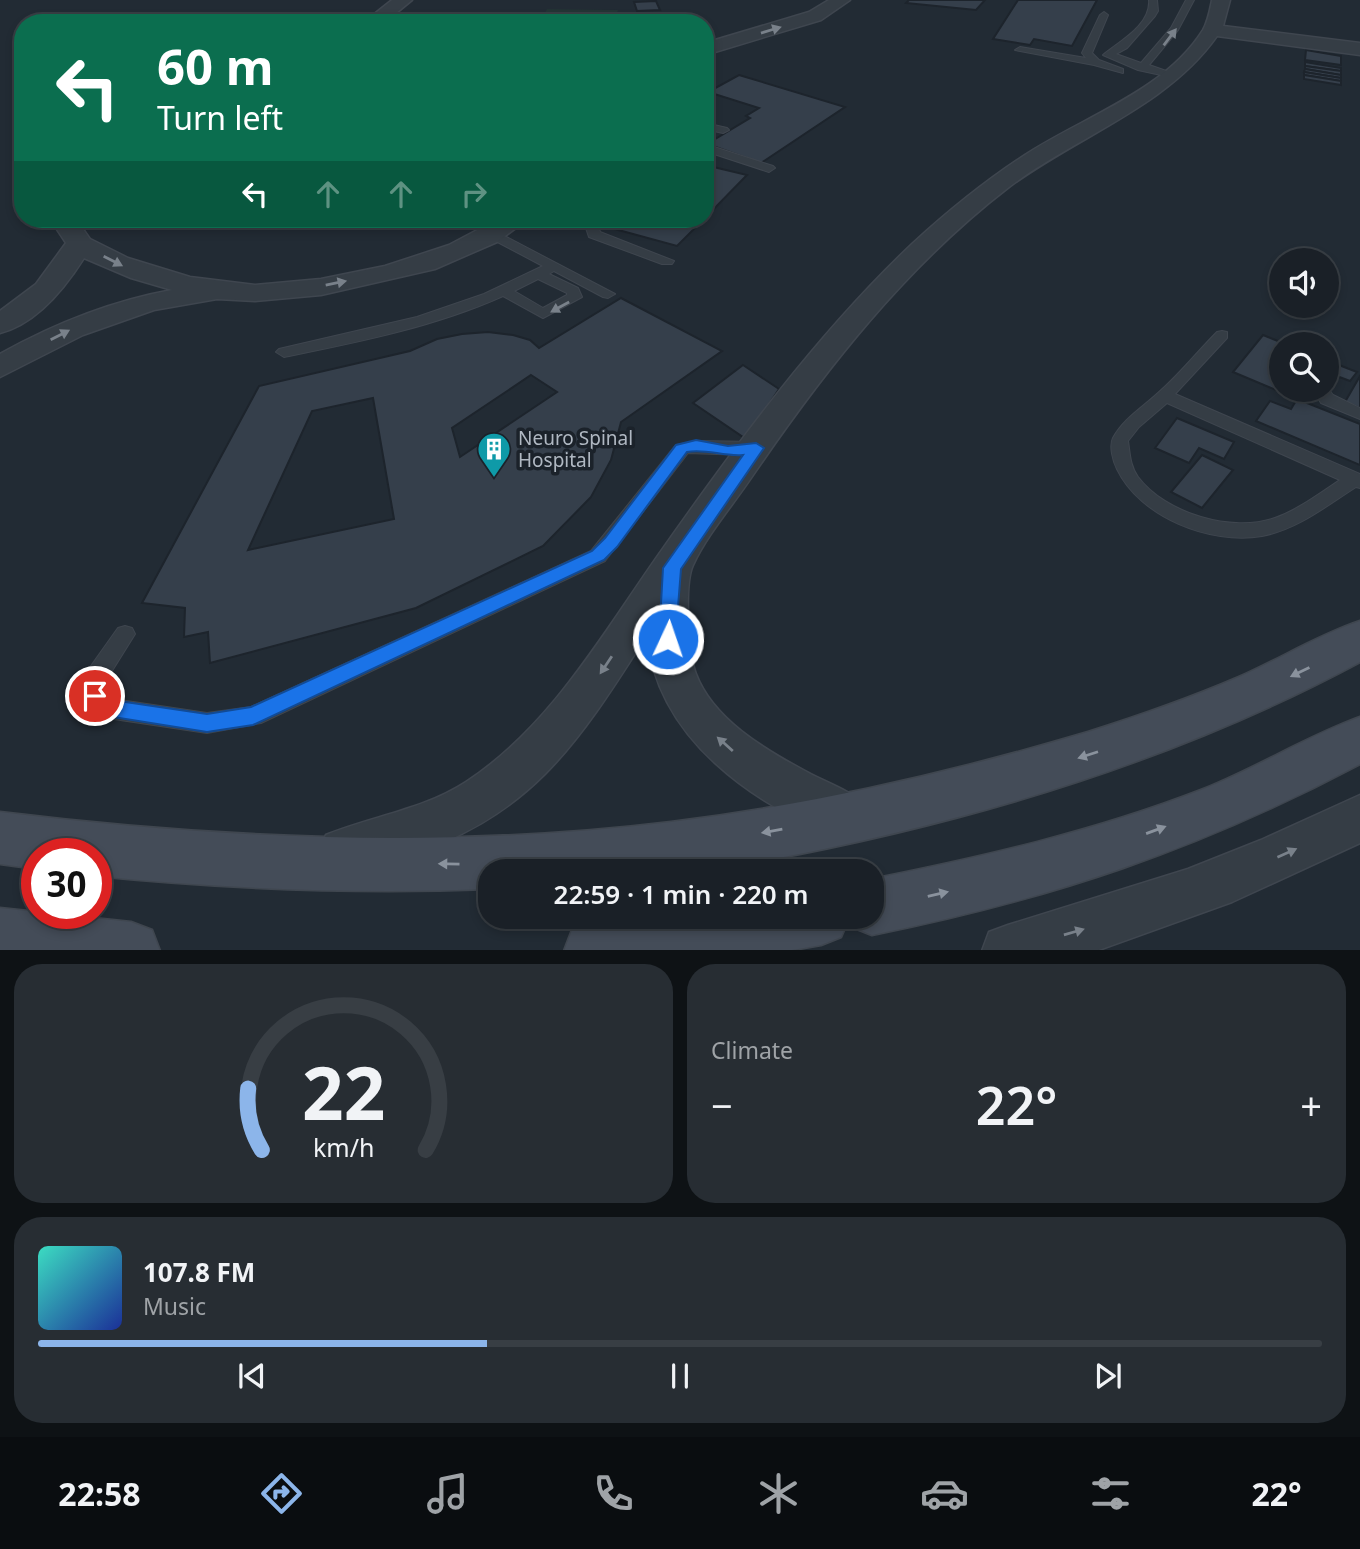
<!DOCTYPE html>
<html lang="en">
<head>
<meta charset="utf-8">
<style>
	:root { --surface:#1a2027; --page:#272d33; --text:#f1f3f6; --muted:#9fa3a7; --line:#383e44; --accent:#8cb5ea }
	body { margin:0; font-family:"Noto Sans",sans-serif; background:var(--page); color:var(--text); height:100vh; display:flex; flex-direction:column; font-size:26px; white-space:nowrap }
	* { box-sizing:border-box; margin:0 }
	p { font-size:23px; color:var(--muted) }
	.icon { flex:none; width:38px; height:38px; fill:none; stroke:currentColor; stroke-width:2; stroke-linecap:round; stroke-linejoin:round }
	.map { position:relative; height:950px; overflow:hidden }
	.drawer { display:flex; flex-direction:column; gap:14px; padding:14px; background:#0e1215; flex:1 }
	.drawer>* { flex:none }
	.top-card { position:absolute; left:14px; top:14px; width:700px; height:214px; border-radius:28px; box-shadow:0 4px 10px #0003,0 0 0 2px var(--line); background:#0b6e4f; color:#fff; overflow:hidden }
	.tools { position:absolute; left:1269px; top:248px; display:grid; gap:14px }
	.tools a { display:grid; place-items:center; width:70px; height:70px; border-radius:50%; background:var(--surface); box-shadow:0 4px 10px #0003,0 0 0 2px var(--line); font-size:35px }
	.speed { position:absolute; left:21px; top:838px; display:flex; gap:14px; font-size:35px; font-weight:700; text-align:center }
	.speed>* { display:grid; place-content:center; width:91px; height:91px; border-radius:50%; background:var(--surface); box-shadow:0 4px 10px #0003,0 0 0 2px var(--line); line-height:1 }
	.speed .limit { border:10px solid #d22; background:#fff; color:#111 }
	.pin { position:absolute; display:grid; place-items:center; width:60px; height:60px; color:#fff; margin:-30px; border:4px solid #fff; border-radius:50%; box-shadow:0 2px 7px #0007 }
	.me { position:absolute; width:77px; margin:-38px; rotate:3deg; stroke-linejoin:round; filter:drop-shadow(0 0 5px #0008) }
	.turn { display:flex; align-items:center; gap:24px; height:147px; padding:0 28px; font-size:32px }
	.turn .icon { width:91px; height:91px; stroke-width:2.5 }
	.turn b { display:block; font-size:49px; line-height:60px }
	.lanes { display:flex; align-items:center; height:66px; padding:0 28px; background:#0003; justify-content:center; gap:35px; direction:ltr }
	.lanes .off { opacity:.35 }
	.big { font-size:52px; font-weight:600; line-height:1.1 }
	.drawer .widget { flex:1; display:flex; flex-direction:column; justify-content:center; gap:10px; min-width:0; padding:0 24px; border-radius:28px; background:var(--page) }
	.drawer .dial { align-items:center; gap:0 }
	.dial svg { height:182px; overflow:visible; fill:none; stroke:var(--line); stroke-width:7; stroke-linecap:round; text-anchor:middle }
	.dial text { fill:var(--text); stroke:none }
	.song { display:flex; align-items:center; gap:21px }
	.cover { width:84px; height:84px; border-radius:10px; background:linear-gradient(135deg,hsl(170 70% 55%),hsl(230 70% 35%)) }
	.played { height:7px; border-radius:4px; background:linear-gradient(90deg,var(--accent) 35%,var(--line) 35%) }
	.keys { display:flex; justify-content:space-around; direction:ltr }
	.heat { display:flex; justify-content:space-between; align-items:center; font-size:38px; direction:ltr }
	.drawer .tiles { flex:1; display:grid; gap:14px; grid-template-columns:1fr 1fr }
	.widget:last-child { grid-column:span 2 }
	.trip { position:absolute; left:478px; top:859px; width:406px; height:70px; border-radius:28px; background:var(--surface); box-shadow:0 4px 10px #0003,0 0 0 2px var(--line); font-weight:600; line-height:70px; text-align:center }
	.menu { display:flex; height:112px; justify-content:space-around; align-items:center; background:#0a0d10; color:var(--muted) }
	.menu .icon { width:49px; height:49px }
	.menu .active { color:var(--accent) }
	.menu b { font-size:32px; color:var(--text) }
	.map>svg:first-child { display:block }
</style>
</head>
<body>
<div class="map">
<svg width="1360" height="951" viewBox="0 0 1360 951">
	<rect width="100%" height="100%" fill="#222b34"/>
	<!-- green -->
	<polygon fill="#243435" points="547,9 618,10 614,23 540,23"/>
	<!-- building -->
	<g fill="#353f4b" stroke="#1d242c" stroke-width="2" fill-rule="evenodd">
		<polygon points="909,0 985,0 976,10 906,3"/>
		<polygon points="1018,0 1097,0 1072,46 1034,39 1030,45 993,39"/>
		<polygon points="656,1 660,10 637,11 634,2"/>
		<polygon points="662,14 665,20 642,21 640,15"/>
		<polygon points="1306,50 1341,56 1341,65 1305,60"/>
		<polygon points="1305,62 1341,68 1341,71 1305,66"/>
		<polygon points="1305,66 1341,71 1341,75 1305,69"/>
		<polygon points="1305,69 1341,75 1341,78 1304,72"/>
		<polygon points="1304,72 1341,78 1341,81 1304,75"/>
		<polygon points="739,75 845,107 761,163 707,144 750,118 746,116 759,108 708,92"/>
		<polygon points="1304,75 1341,81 1341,85 1304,79"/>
		<polygon points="705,165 747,175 705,218"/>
		<polygon points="608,219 704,219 677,246 600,225"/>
		<path d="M 621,298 L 722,351 L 621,422 L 611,460 L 591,497 L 543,546 L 416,608 L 210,663 L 208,632 L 184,637 L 185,608 L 142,603 L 259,386 L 410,351 L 437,339 L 462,334 L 488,332 L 513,335 L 530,340 L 539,348 ZM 531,375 L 557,392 L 460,457 L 452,428 ZM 373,398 L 394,519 L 248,550 L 312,411 Z"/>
		<polygon points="1263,335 1288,345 1281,345 1281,383 1276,390 1233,372"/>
		<polygon points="1326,360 1357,372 1350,381 1326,372"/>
		<polygon points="743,365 779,389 746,439 693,403"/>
		<polygon points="1360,376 1360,408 1345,402"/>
		<polygon points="1297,399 1360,424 1360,465 1256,421 1270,401 1291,409"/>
		<polygon points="1177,418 1234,442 1224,459 1199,448 1189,463 1155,448"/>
		<polygon points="1202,455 1233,470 1202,508 1171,492"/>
	</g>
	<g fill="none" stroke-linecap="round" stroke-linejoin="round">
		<defs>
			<g id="lane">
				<path d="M 1149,0 L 1157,0 L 1158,11 L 1155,16 L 1127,48 L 1116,54 L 1141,63 L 1171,28 L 1186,0 L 1194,0 L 1178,30 L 1149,65 L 1175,74 L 1175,78 L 1138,70 L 1103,55 C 1120,41 1151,25 1149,0 Z"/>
				<polygon points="1104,12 1108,15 1092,53 1099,60 1123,69 1123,73 1094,65 1015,50 1020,47 1086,58 1082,53 1100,15"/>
				<polygon points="705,123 727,128 729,130 723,133 705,129"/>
				<polygon points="705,144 773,166 775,168 769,172 705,151"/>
				<polygon points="593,219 606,219 599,228 600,232 674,261 672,264 662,264 589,237 586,228"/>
				<path d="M 493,230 L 615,294 L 608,298 L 603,297 L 554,271 L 549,274 L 578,288 L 582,297 L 543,318 L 503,296 C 434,327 358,342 284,357 L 276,352 L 279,349 L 417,317 L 484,294 L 543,266 L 488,237 L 488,231 ZM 538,279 L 567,293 L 567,295 L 543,308 L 514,291 Z"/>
				<path d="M 1222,331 L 1227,332 L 1227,338 L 1175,394 L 1360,474 L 1360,488 L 1356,487 C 1326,506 1298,529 1262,536 C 1210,545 1140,517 1117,469 C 1113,461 1109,446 1113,438 C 1123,419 1143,407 1158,393 C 1179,375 1197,352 1217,332 ZM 1167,403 L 1340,480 C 1320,493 1298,510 1275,518 C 1232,533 1166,514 1138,477 C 1130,466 1130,454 1128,441 L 1139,427 Z"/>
				<polygon points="1326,386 1333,395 1360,408 1360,419 1321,403 1314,390 1326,390"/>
				<path d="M 698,441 L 756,442 L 764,448 L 762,452 L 746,455 L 688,453 L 605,561 L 261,723 L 207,733 L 107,718 C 89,711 78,692 86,673 L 118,628 L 125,626 L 132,628 L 135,634 L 105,682 L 106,692 L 113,699 L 207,713 L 251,707 L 591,551 L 676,445 Z"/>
			</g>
			<g id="street">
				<polygon points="392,0 412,0 384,23 363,23"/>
				<polygon points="829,0 850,0 821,20 705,55 705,43 809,12"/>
				<path d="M 1212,0 L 1230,0 L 1223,26 L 1360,43 L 1360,55 L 1217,36 C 1167,107 1077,136 1009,187 C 906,266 824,371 751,478 C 732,506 707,535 693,565 C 684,584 688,653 696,674 C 713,719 764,749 805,771 C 818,779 854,792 862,803 C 865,807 867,814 869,818 L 862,834 L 845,841 C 755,805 657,740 647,635 C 575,748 530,818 396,860 C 371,868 351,880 326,869 L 318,852 L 326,835 C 372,816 423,810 466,782 C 550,727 602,635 659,554 C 736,445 815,336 912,244 C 947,212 985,181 1025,155 C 1083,117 1165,91 1203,30 C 1208,21 1210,10 1212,0 Z"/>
				<path d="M 50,219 L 76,219 L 90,239 L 128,258 L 190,277 L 255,285 L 321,279 L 385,266 L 449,245 L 498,219 L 528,219 L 497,242 L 435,269 L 321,295 L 255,301 L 217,299 L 154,310 L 83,335 L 0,377 L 0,354 C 54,324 111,301 172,290 L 131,278 L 84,258 C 65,288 36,324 0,333 L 0,311 L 36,284 L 66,243 Z"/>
				<polygon points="1360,795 1360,843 1232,902 1096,951 982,951 989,932 1008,925 1188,869 1261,840"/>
			</g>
			<g id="secondary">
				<path d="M 1360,621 L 1360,662 C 1157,771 927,835 700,872 L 490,872 L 490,889 C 359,894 227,889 96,876 L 96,854 L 37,854 L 37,869 L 0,864 L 0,812 C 220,839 450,849 671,822 C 811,805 953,772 1088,732 C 1139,716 1190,698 1239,677 C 1280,659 1318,635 1360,621 Z"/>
				<path d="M 1360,717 L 1360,764 C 1198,850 1051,899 872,935 L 852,927 L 849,919 L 841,937 L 821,945 L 787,951 L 564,951 L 572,930 L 593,922 L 627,917 L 872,917 L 872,879 C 983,857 1095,831 1201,790 C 1255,769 1305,737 1360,717 Z"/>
				<polygon points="0,908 131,922 152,930 160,951 0,951"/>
			</g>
		</defs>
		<!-- lane casing -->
		<use href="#lane" stroke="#3f464f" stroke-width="2"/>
		<!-- street casing -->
		<use href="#street" stroke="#3f464f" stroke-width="3"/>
		<!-- secondary casing -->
		<use href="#secondary" stroke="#3f464f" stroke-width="3"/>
		<!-- lane -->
		<use href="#lane" fill="#353d45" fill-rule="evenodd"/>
		<!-- street -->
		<use href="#street" fill="#353d45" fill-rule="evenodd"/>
		<!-- secondary -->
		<use href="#secondary" fill="#444c58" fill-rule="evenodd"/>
	</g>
	<!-- one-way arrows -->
	<defs><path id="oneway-solid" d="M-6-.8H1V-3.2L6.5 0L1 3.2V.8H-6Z" transform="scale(1.75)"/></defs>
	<g fill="#79818a">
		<use href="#oneway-solid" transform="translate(771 30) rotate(-17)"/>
		<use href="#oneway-solid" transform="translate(1170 37) rotate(-53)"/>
		<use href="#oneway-solid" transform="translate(113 261) rotate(27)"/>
		<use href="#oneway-solid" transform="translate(336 283) rotate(-11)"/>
		<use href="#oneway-solid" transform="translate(560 307) rotate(151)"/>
		<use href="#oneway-solid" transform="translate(60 335) rotate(-27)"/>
		<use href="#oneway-solid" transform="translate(606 665) rotate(124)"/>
		<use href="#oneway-solid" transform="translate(725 744) rotate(-138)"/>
		<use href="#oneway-solid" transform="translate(1287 853) rotate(-24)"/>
		<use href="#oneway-solid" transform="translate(1074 932) rotate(-16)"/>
	</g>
	<g fill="#8a929d">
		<use href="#oneway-solid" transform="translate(1300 672) rotate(154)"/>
		<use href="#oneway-solid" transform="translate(1088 755) rotate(162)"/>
		<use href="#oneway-solid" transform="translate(1156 830) rotate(-20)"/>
		<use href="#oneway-solid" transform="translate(772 831) rotate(170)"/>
		<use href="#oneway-solid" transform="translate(449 864) rotate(-179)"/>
		<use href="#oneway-solid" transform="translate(938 894) rotate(-13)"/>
	</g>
	<!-- route -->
	<path fill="#1a73e8" stroke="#114b97" stroke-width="2" d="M 696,440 L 728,446 L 756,443 L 764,448 L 681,569 L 675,645 L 662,645 L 659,639 L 663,568 L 743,455 C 724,457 705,448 687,452 L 617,547 L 604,560 L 253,725 L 207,732 L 107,716 L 100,714 L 85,696 L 88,690 L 95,688 L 112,700 L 207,714 L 251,707 L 592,551 L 605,538 L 676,445 Z"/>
	<!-- icons -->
	<defs>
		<symbol id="building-pin" viewBox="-11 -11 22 30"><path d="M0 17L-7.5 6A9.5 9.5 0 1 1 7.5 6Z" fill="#0f9aa8" stroke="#1b222a"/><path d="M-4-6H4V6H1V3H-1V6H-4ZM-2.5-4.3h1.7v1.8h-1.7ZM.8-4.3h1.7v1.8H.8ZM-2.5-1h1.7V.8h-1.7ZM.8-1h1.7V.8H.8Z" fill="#fff"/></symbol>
	</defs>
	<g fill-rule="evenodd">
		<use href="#building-pin" x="475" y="430" width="38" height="52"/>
	</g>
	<g text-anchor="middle" stroke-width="7" stroke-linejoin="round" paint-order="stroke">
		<!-- poi labels -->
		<g font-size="19" fill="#b0b8c2" stroke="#1b222a" text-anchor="start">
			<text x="518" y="445">Neuro Spinal<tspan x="518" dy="22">Hospital</tspan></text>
		</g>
	</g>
</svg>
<div class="tools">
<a><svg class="icon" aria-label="sound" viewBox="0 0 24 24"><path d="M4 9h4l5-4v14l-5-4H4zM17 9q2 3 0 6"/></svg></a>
<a><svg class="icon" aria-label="search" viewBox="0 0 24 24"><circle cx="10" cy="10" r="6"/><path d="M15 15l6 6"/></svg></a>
</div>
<div class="speed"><div class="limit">30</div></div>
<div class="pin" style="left:95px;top:696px;background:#d93025"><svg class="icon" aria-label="arrive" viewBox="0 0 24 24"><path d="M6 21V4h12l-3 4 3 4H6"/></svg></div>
<svg class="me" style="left:668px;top:639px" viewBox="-20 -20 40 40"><circle r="17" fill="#1a73e8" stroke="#fff" stroke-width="3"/><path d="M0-11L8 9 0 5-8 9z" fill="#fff"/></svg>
<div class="trip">22:59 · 1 min · 220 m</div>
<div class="top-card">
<div class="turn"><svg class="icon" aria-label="left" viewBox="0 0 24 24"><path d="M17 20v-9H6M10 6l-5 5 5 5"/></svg><div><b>60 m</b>Turn left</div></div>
<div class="lanes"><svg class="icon" aria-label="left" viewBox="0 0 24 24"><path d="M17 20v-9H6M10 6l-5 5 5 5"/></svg><svg class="icon off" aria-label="ahead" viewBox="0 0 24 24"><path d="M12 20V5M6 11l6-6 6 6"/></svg><svg class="icon off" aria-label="ahead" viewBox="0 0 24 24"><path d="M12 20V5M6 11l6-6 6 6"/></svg><svg class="icon off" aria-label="right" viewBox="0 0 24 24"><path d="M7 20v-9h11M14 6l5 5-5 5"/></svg></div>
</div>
</div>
<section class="drawer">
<div class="tiles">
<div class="widget dial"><svg viewBox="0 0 100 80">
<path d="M14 69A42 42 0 1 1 86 69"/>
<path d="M14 69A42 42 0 0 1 8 42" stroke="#8cb5ea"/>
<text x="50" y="56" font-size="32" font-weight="700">22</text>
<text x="50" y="72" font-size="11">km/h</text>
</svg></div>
<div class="widget"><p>Climate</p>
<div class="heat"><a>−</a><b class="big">22°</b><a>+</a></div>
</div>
<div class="widget">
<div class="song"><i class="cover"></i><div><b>107.8 FM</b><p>Music</p></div></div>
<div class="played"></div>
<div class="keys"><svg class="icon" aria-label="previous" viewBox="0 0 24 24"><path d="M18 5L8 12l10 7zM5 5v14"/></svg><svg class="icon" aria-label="pause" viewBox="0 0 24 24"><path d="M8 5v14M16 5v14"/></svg><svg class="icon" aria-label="next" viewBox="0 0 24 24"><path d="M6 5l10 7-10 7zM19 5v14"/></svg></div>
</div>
</div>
</section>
<nav class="menu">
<b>22:58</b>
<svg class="icon active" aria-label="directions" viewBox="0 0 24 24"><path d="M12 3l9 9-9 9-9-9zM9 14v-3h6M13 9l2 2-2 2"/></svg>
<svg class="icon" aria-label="music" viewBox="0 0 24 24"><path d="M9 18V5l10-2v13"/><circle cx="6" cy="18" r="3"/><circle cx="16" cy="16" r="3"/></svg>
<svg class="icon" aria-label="phone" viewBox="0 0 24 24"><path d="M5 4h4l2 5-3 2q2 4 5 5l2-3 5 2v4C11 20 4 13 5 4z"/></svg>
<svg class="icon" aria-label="climate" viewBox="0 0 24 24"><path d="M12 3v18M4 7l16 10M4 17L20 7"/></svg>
<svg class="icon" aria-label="car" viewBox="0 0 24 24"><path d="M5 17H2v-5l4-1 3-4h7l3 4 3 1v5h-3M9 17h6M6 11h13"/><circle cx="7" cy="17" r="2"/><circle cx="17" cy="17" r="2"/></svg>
<svg class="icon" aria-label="filters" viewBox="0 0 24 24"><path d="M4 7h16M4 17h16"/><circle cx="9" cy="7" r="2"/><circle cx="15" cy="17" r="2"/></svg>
<b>22°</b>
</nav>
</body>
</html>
